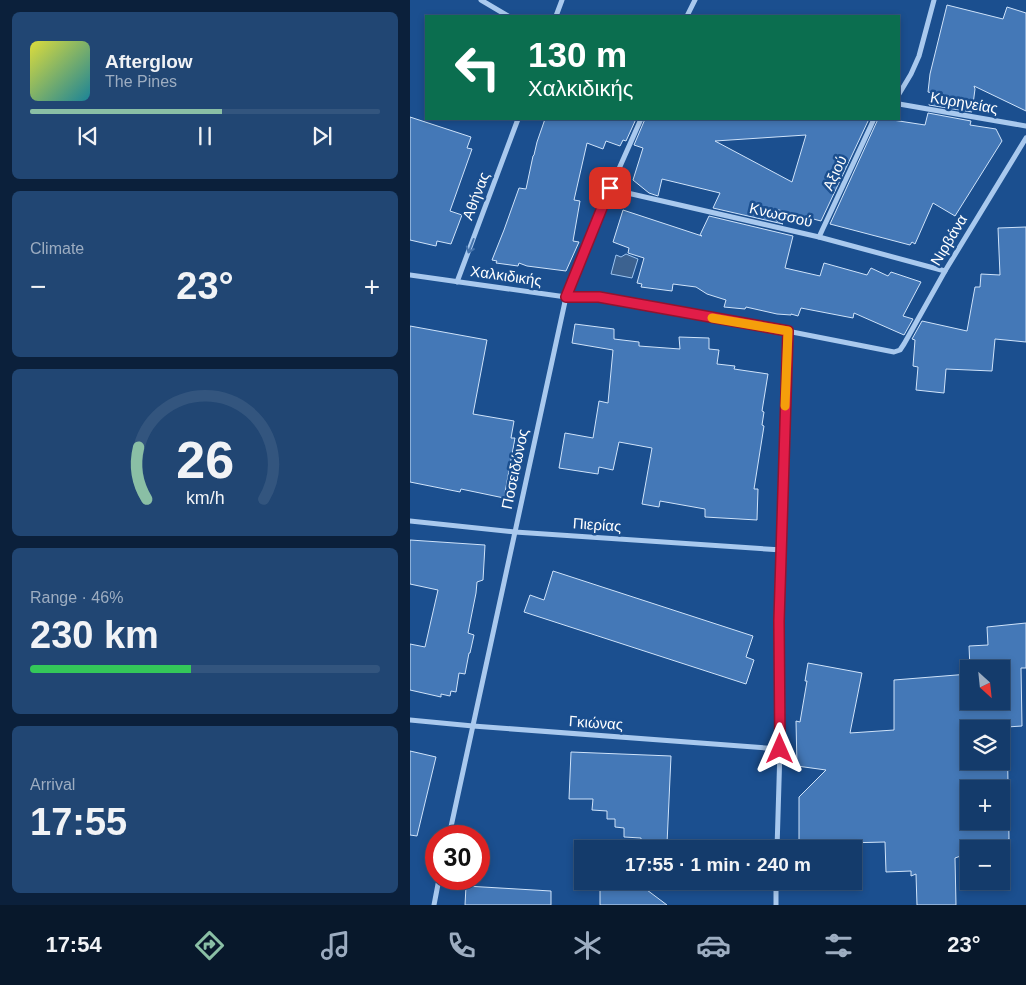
<!DOCTYPE html>
<html lang="en">
<head>
<meta charset="utf-8">
<style>
	:root { --surface:#143b6b; --page:#214673; --text:#f1f3f6; --muted:#9dadc1; --line:#33557e; --accent:#8abfa5 }
	body { margin:0; font-family:Helvetica,sans-serif; background:var(--page); color:var(--text); height:100vh; display:flex; flex-direction:column; font-size:19px; white-space:nowrap }
	* { box-sizing:border-box; margin:0 }
	p { font-size:16px; color:var(--muted) }
	.icon { flex:none; width:28px; height:28px; fill:none; stroke:currentColor; stroke-width:2; stroke-linecap:round; stroke-linejoin:round }
	.map { position:relative; flex:1; overflow:hidden }
	.panel { display:flex; flex-direction:column; gap:12px; padding:12px; background:#0b203b; width:410px }
	.panel>* { flex:none }
	.guide { position:absolute; left:15px; top:15px; width:475px; height:105px; border-radius:0px; box-shadow:0 2px 8px #0003,0 0 0 1px var(--line); background:#0b6e4f; color:#fff; overflow:hidden }
	.needle { width:32px; rotate:153deg }
	.buttons { position:absolute; left:550px; top:660px; display:grid; gap:10px }
	.buttons a { display:grid; place-items:center; width:50px; height:50px; border-radius:0px; background:var(--surface); box-shadow:0 2px 8px #0003,0 0 0 1px var(--line); font-size:25px }
	.speed { position:absolute; left:15px; top:825px; display:flex; gap:10px; font-size:25px; font-weight:700; text-align:center }
	.speed>* { display:grid; place-content:center; width:65px; height:65px; border-radius:50%; background:var(--surface); box-shadow:0 2px 8px #0003,0 0 0 1px var(--line); line-height:1 }
	.speed .limit { border:8px solid #d22; background:#fff; color:#111 }
	.pin { position:absolute; display:grid; place-items:center; width:42px; height:42px; color:#fff; margin:-21px; border-radius:10px; box-shadow:0 2px 8px #0006 }
	.me { position:absolute; width:55px; margin:-28px; rotate:0deg; stroke-linejoin:round; filter:drop-shadow(0 0 4px #0008) }
	.turn { display:flex; align-items:center; gap:18px; height:105px; padding:0 20px; font-size:22px }
	.turn .icon { width:65px; height:65px; stroke-width:2.5 }
	.turn b { display:block; font-size:35px; line-height:42px }
	.big { font-size:38px; font-weight:700; line-height:1.1 }
	.panel .tile { flex:1; display:flex; flex-direction:column; justify-content:center; gap:8px; min-width:0; padding:0 18px; border-radius:8px; background:var(--page) }
	.panel .dial { align-items:center; gap:0 }
	.dial svg { height:130px; overflow:visible; fill:none; stroke:var(--line); stroke-width:7; stroke-linecap:round; text-anchor:middle }
	.dial text { fill:var(--text); stroke:none }
	.song { display:flex; align-items:center; gap:15px }
	.cover { width:60px; height:60px; border-radius:8px; background:linear-gradient(135deg,hsl(60 70% 55%),hsl(190 70% 35%)) }
	.played { height:5px; border-radius:2px; background:linear-gradient(90deg,var(--accent) 55%,var(--line) 55%) }
	.keys { display:flex; justify-content:space-around; direction:ltr }
	.heat { display:flex; justify-content:space-between; align-items:center; font-size:28px; direction:ltr }
	.charge { height:8px; border-radius:4px; background:linear-gradient(90deg,#34c759 46%,var(--line) 0) }
	.trip { position:absolute; left:164px; top:840px; width:288px; height:50px; border-radius:0px; background:var(--surface); box-shadow:0 2px 8px #0003,0 0 0 1px var(--line); font-weight:700; line-height:50px; text-align:center }
	.menu { display:flex; height:80px; justify-content:space-around; align-items:center; background:#08182b; color:var(--muted) }
	.menu .icon { width:35px; height:35px }
	.menu .selected { color:var(--accent) }
	.menu b { font-size:22px; color:var(--text) }
	main { display:flex; flex:1; min-height:0 }
	.map>svg:first-child { display:block }
</style>
</head>
<body>
<main>
<section class="panel">
<div class="tile">
<div class="song"><i class="cover"></i><div><b>Afterglow</b><p>The Pines</p></div></div>
<div class="played"></div>
<div class="keys"><svg class="icon" aria-label="previous" viewBox="0 0 24 24"><path d="M18 5L8 12l10 7zM5 5v14"/></svg><svg class="icon" aria-label="pause" viewBox="0 0 24 24"><path d="M8 5v14M16 5v14"/></svg><svg class="icon" aria-label="next" viewBox="0 0 24 24"><path d="M6 5l10 7-10 7zM19 5v14"/></svg></div>
</div>
<div class="tile"><p>Climate</p>
<div class="heat"><a>−</a><b class="big">23°</b><a>+</a></div>
</div>
<div class="tile dial"><svg viewBox="0 0 100 80">
<path d="M14 69A42 42 0 1 1 86 69"/>
<path d="M14 69A42 42 0 0 1 9 37" stroke="#8abfa5"/>
<text x="50" y="56" font-size="32" font-weight="700">26</text>
<text x="50" y="72" font-size="11">km/h</text>
</svg></div>
<div class="tile"><p>Range · 46%</p><b class="big">230 km</b><div class="charge"></div></div>
<div class="tile"><p>Arrival</p><b class="big">17:55</b></div>
</section>
<div class="map">
<svg width="616" height="905" viewBox="0 0 616 905">
	<rect width="100%" height="100%" fill="#1b4f8f"/>
	<!-- water -->
	<polygon fill="#3c6290" stroke="#9cc4f0" points="216,254 228,259 222,278 201,274 206,255 211,257"/>
	<!-- building -->
	<g fill="#4478b7" stroke="#cfe3fa" fill-rule="evenodd">
		<polygon points="537,5 593,19 597,7 616,13 616,111 564,86 565,89 562,112 519,105 522,93 518,92 520,74"/>
		<polygon points="518,113 561,121 560,125 586,129 592,141 545,216 523,203 505,244 502,242 500,245 420,224 468,119 476,119 515,125"/>
		<polygon points="0,117 61,137 57,148 62,149 40,211 52,215 41,244 27,241 26,246 0,240"/>
		<polygon points="135,119 226,119 216,141 213,140 210,146 196,141 193,149 177,143 164,200 170,201 163,241 169,242 156,271 117,266 109,263 108,266 86,263 87,261 82,260 94,230 109,188 116,189 123,156 124,155 127,142"/>
		<path d="M 235,119 L 459,119 L 411,221 L 365,209 L 361,218 L 373,224 L 303,208 L 310,193 L 252,179 L 248,196 L 239,193 L 223,180 L 233,148 L 224,145 ZM 396,135 L 382,182 L 305,141 Z"/>
		<polygon points="213,210 292,236 290,235 299,216 383,236 375,268 410,276 414,263 457,275 461,268 478,276 481,272 511,282 493,316 503,319 494,335 444,313 443,318 391,308 388,316 381,314 381,315 367,314 336,307 335,309 314,307 316,300 297,294 286,287 263,284 262,291 231,287 232,284 227,283 234,258 218,253 219,248 203,242"/>
		<polygon points="616,227 616,342 585,339 582,371 536,369 534,393 506,390 508,367 503,366 505,340 502,339 512,321 557,331 565,287 570,287 571,274 590,275 588,228"/>
		<polygon points="165,324 204,329 204,339 229,342 229,346 270,349 269,337 299,338 299,349 309,350 307,364 325,366 324,369 358,374 352,411 354,412 352,425 354,426 344,489 348,489 347,520 295,517 295,509 250,501 249,507 232,504 242,448 209,442 203,470 189,467 188,474 149,468 155,433 183,438 189,401 198,403 203,350 162,343"/>
		<polygon points="0,326 77,340 63,414 104,421 101,438 105,438 94,498 51,489 50,492 0,482"/>
		<polygon points="0,540 75,545 73,580 67,582 66,593 58,633 64,635 60,653 59,653 55,674 49,673 46,692 41,691 40,696 31,694 31,697 0,690 0,644 15,647 28,590 0,584"/>
		<polygon points="143,571 343,636 336,657 344,660 336,684 114,612 120,595 134,600"/>
		<path d="M 616,623 L 616,668 L 611,668 L 612,726 L 597,727 L 599,839 L 572,849 L 559,849 L 559,853 L 545,858 L 546,905 L 507,905 L 506,874 L 501,876 L 501,871 L 476,872 L 475,842 L 435,843 L 435,849 L 389,849 L 389,797 L 416,770 L 387,766 L 386,721 L 390,722 L 397,681 L 395,681 L 398,663 L 452,673 L 440,733 L 484,730 L 484,680 L 559,674 L 559,701 L 591,701 L 591,669 L 560,669 L 559,646 L 578,645 L 577,627 ZM 559,729 L 591,729 L 591,761 L 559,761 ZM 559,789 L 591,789 L 591,821 L 559,821 Z"/>
		<polygon points="0,751 26,757 7,836 0,835"/>
		<polygon points="161,752 261,756 257,844 231,843 231,838 214,837 214,828 205,827 205,819 197,819 197,811 182,810 183,799 159,799"/>
		<polygon points="197,881 220,881 221,887 233,887 257,905 190,905 190,884 197,884"/>
		<polygon points="56,886 141,891 141,905 55,905"/>
	</g>
	<g fill="none" stroke-linecap="round" stroke-linejoin="round">
		<!-- minor -->
		<g stroke="#a9c9ee" stroke-width="5">
			<polyline points="71,0 98,16"/>
			<polyline points="146,16 152,0"/>
			<polyline points="277,16 285,0"/>
			<polyline points="489,94 501,74 509,56 524,0"/>
			<polyline points="489,104 616,126"/>
			<polyline points="200,189 409,237 535,271"/>
			<polyline points="409,237 464,119"/>
			<polyline points="0,275 156,297 189,297 377,331 484,352 490,350 494,344 535,271 616,138"/>
			<polyline points="47,282 108,119"/>
			<polyline points="0,521 105,532 372,550"/>
			<polyline points="0,720 63,726 370,749"/>
			<polyline points="39,836 156,297 200,189 231,119"/>
			<polyline points="367,849 370,749 369,621 377,331"/>
			<polyline points="24,905 29,879"/>
			<polyline points="366,905 366,881"/>
		</g>
	</g>
	<!-- one-way arrows -->
	<defs><path id="oneway-shaft" d="M-6 0H5M1.5-3L5.5 0L1.5 3" fill="none" stroke-width="1.6" stroke-linecap="round" stroke-linejoin="round" transform="scale(1.25)"/></defs>
	<use stroke="#4674ac" href="#oneway-shaft" transform="translate(61 246) rotate(111)"/>
	<g fill="none" stroke-linecap="round" stroke-linejoin="round">
		<defs>
			<polyline id="route" points="200,188 156,297 189,297 378,331 369,621 370,749"/>
		</defs>
		<!-- route casing -->
		<use href="#route" stroke="#92132f" stroke-width="12"/>
		<!-- route -->
		<use href="#route" stroke="#e11d48" stroke-width="9"/>
		<!-- slow -->
		<polyline stroke="#f59e0b" stroke-width="9" points="302,318 378,331 375,406"/>
	</g>
	<g text-anchor="middle" stroke-width="5" stroke-linejoin="round" paint-order="stroke">
		<!-- street labels -->
		<g font-size="15" fill="#fff" stroke="#1b4f8f">
			<text transform="translate(554 103) rotate(10)" y="5">Κυρηνείας</text>
			<text transform="translate(425 173) rotate(-65)" y="5">Αξιού</text>
			<text transform="translate(66 196) rotate(-69)" y="5">Αθήνας</text>
			<text transform="translate(371 215) rotate(13)" y="5">Κνωσσού</text>
			<text transform="translate(539 240) rotate(-59)" y="5">Νιρβάνα</text>
			<text transform="translate(96 276) rotate(8)" y="5">Χαλκιδικής</text>
			<text transform="translate(105 469) rotate(-78)" y="5">Ποσειδώνος</text>
			<text transform="translate(187 525) rotate(4)" y="5">Πιερίας</text>
			<text transform="translate(186 723) rotate(4)" y="5">Γκιώνας</text>
		</g>
	</g>
</svg>
<div class="buttons">
<a><svg class="needle" viewBox="-14 -14 28 28"><path d="M0-13l5 13h-10z" fill="#e53935"/><path d="M0 13l5-13h-10z" fill="#9dadc1"/></svg></a>
<a><svg class="icon" aria-label="layers" viewBox="0 0 24 24"><path d="M12 4l9 5-9 5-9-5zM3 14l9 5 9-5"/></svg></a>
<a>+</a>
<a>−</a>
</div>
<div class="speed"><div class="limit">30</div></div>
<div class="pin" style="left:200px;top:188px;background:#d93025"><svg class="icon" aria-label="arrive" viewBox="0 0 24 24"><path d="M6 21V4h12l-3 4 3 4H6"/></svg></div>
<svg class="me" style="left:370px;top:749px" viewBox="-20 -20 40 40"><path d="M0-17L14 15 0 8-14 15z" fill="#e11d48" stroke="#fff" stroke-width="4"/></svg>
<div class="trip">17:55 · 1 min · 240 m</div>
<div class="guide">
<div class="turn"><svg class="icon" aria-label="left" viewBox="0 0 24 24"><path d="M17 20v-9H6M10 6l-5 5 5 5"/></svg><div><b>130 m</b>Χαλκιδικής</div></div>
</div>
</div>
</main>
<nav class="menu">
<b>17:54</b>
<svg class="icon selected" aria-label="directions" viewBox="0 0 24 24"><path d="M12 3l9 9-9 9-9-9zM9 14v-3h6M13 9l2 2-2 2"/></svg>
<svg class="icon" aria-label="music" viewBox="0 0 24 24"><path d="M9 18V5l10-2v13"/><circle cx="6" cy="18" r="3"/><circle cx="16" cy="16" r="3"/></svg>
<svg class="icon" aria-label="phone" viewBox="0 0 24 24"><path d="M5 4h4l2 5-3 2q2 4 5 5l2-3 5 2v4C11 20 4 13 5 4z"/></svg>
<svg class="icon" aria-label="climate" viewBox="0 0 24 24"><path d="M12 3v18M4 7l16 10M4 17L20 7"/></svg>
<svg class="icon" aria-label="car" viewBox="0 0 24 24"><path d="M5 17H2v-5l4-1 3-4h7l3 4 3 1v5h-3M9 17h6M6 11h13"/><circle cx="7" cy="17" r="2"/><circle cx="17" cy="17" r="2"/></svg>
<svg class="icon" aria-label="filters" viewBox="0 0 24 24"><path d="M4 7h16M4 17h16"/><circle cx="9" cy="7" r="2"/><circle cx="15" cy="17" r="2"/></svg>
<b>23°</b>
</nav>
</body>
</html>
